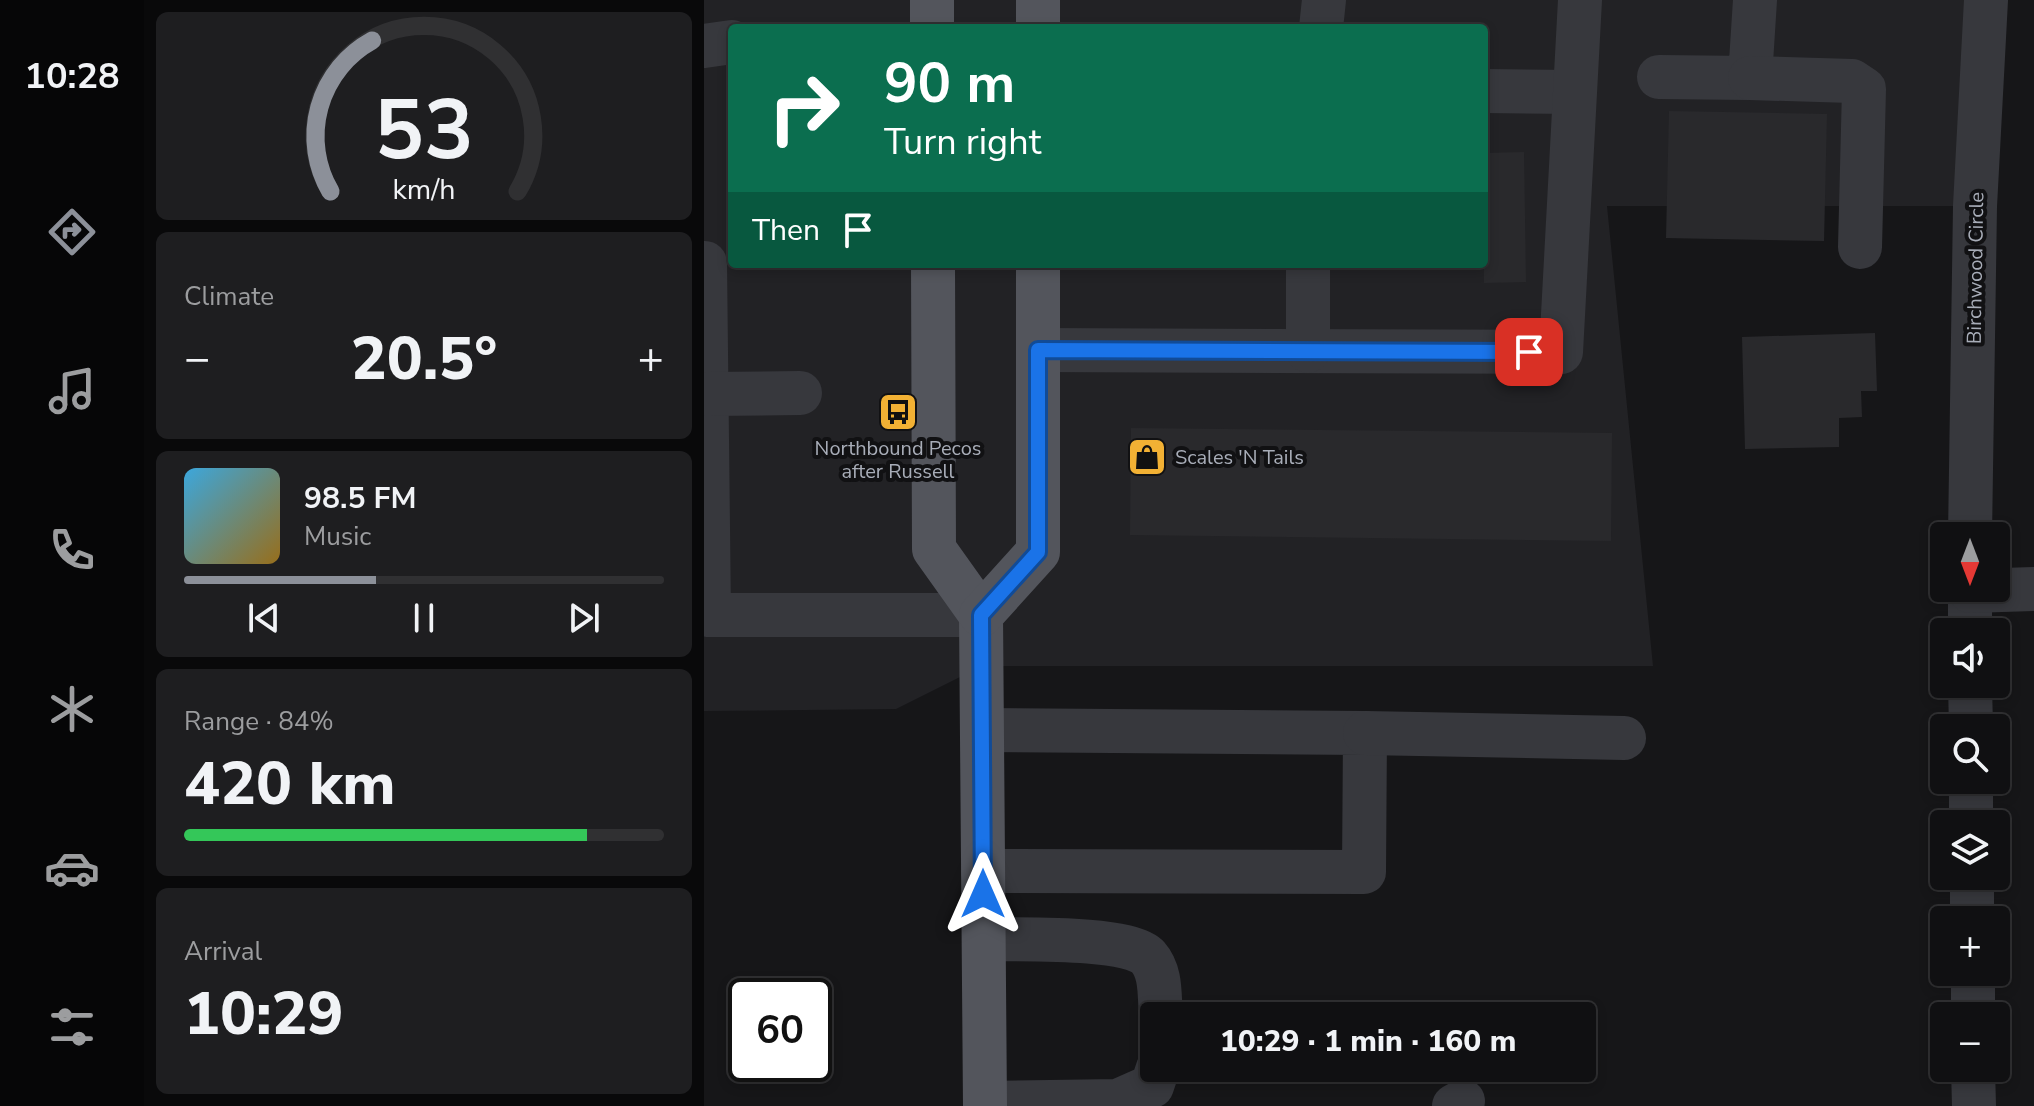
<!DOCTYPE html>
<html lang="en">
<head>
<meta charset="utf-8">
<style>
	:root { --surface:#101012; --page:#1e1e20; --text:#f1f3f6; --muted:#9c9d9f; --line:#303032; --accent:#8c9099 }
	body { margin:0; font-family:"Nunito Sans",sans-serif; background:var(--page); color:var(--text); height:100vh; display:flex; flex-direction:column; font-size:30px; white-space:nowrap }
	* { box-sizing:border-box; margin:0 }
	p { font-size:26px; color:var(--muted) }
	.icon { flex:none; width:44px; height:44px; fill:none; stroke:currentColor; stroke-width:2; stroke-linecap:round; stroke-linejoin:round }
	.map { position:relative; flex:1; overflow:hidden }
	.drawer { display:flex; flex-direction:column; gap:12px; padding:12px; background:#09090a; width:560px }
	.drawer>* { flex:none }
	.hud { position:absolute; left:24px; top:24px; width:760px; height:244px; border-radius:8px; box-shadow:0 4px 12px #0003,0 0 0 2px var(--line); background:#0b6e4f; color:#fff; overflow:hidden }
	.needle { width:52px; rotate:180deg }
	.controls { position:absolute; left:1226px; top:522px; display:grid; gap:16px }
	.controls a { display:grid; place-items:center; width:80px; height:80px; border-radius:8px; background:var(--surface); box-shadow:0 4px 12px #0003,0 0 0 2px var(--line); font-size:40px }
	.speed { position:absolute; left:24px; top:978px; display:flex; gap:16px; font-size:40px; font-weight:700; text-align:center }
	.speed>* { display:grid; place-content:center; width:104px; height:104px; border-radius:50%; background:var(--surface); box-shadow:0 4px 12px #0003,0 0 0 2px var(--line); line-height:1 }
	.speed .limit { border:4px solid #111; border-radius:12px; background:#fff; color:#111 }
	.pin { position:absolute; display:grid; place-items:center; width:68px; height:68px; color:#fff; margin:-34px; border-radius:16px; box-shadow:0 4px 12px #0006 }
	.me { position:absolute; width:88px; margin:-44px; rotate:0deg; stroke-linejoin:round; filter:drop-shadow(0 0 6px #0008) }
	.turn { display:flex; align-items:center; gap:28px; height:168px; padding:0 24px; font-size:36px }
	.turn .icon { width:104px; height:104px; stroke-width:2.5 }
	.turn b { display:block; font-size:56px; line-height:68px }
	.then { display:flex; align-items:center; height:76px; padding:0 24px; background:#0003; gap:16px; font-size:30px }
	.big { font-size:60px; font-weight:800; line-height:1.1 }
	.drawer .widget { flex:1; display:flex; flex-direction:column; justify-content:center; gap:12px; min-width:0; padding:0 28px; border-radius:12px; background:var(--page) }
	.drawer .dial { align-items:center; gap:0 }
	.dial svg { height:208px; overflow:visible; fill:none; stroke:var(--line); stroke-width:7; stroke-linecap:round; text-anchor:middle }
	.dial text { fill:var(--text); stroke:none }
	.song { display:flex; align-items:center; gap:24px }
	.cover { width:96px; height:96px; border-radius:12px; background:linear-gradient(135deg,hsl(200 70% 55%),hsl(40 70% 35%)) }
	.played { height:8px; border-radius:4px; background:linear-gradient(90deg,var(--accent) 40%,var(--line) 40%) }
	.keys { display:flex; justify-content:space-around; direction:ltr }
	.heat { display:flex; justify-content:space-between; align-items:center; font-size:44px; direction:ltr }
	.charge { height:12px; border-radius:6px; background:linear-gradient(90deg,#34c759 84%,var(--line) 0) }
	.trip { position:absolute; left:436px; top:1002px; width:456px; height:80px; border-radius:8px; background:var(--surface); box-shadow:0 4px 12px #0003,0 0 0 2px var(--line); font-weight:800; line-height:80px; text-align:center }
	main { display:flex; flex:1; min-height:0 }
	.dock { display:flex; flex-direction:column; width:144px; justify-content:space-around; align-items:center; background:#060607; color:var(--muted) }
	.dock .icon { width:56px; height:56px }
	.dock .selected { color:var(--accent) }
	.dock b { font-size:36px; color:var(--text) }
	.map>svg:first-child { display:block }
</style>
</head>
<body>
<main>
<nav class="dock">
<b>10:28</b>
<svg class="icon selected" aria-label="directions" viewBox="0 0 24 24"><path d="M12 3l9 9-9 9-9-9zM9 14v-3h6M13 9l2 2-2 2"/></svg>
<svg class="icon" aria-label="music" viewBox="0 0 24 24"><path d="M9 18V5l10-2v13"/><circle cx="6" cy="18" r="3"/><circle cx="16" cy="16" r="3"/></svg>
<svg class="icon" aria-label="phone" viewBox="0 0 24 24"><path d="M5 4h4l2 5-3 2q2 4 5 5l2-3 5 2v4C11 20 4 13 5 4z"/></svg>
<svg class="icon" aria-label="climate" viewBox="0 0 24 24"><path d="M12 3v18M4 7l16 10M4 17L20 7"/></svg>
<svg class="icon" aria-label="car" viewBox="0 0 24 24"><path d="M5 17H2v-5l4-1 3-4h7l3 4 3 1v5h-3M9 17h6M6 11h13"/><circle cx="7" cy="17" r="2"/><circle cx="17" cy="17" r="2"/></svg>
<svg class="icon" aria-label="filters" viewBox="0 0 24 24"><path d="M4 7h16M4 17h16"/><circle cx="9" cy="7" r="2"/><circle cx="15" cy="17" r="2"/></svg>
</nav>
<section class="drawer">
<div class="widget dial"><svg viewBox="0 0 100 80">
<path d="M14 69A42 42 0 1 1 86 69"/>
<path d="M14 69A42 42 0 0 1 30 11" stroke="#8c9099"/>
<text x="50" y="56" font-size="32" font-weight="700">53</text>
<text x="50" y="72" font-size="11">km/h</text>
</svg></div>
<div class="widget"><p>Climate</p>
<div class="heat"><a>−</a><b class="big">20.5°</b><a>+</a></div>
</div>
<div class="widget">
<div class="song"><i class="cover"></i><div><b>98.5 FM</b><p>Music</p></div></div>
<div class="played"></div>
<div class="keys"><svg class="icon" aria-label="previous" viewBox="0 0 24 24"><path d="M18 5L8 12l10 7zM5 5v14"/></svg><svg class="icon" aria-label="pause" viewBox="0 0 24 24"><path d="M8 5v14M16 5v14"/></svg><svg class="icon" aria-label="next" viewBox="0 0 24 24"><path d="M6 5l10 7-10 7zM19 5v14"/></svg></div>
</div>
<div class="widget"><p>Range · 84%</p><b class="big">420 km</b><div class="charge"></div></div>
<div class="widget"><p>Arrival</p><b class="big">10:29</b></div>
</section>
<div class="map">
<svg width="1330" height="1106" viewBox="0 0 1330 1106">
	<rect width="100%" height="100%" fill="#161618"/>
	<!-- built -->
	<path fill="#222225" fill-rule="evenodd" d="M 0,0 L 1282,0 L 1271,206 L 903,206 L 949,666 L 278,666 L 192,709 L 0,711 ZM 28,28 L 780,28 L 780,264 L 28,264 Z"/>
	<!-- building -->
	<g fill="#29292c">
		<polygon points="965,111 1123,114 1120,241 962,238"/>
		<polygon points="820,152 822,282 780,283 780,153"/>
		<polygon points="1171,333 1173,391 1157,391 1158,417 1135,418 1135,447 1041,449 1038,337"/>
		<polygon points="427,428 908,433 907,541 426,535"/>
	</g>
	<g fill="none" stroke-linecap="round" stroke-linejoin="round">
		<!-- minor -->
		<g stroke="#37383d" stroke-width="44">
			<polyline points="617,28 620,0"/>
			<polyline points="0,46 28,42"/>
			<polyline points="955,77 1046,78 1051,0"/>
			<polyline points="1046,78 1148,81 1160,89 1156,247"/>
			<polyline points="780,91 870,92"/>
			<polyline points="1,263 5,615 277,615"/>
			<polyline points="334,350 857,352 876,0"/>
			<polyline points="604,351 604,264"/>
			<polyline points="3,394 96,393"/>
			<polyline points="1266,536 1271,206 1282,0"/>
			<polyline points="1266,588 1266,632"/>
			<polyline points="1266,591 1330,589"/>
			<polyline points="1266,684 1267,728"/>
			<polyline points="278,730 661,733 660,872 279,871"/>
			<polyline points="661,733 920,738"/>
			<polyline points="1267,780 1267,824"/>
			<polyline points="1268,876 1268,920"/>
			<path d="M 280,939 C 311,940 425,936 444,957 C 458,973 455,996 457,1016"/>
			<polyline points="1269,972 1269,1016"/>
			<polyline points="1269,1068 1270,1106"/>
			<polyline points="281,1103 414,1101 448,1086 454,1068"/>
			<polyline points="750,1106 759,1101"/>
		</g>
		<!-- major -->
		<g stroke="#53555c" stroke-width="44">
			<polyline points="228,0 228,28"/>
			<polyline points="334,0 334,28"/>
			<polyline points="229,264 230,549 277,615 281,1106"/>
			<polyline points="277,615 334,552 334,264"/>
		</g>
	</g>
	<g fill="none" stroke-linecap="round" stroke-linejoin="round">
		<defs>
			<polyline id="route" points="279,894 277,615 334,552 334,350 825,352"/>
		</defs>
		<!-- route casing -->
		<use href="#route" stroke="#114b97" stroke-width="20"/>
		<!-- route -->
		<use href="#route" stroke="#1a73e8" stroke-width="14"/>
	</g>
	<!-- icons -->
	<defs>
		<symbol id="bus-square" viewBox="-11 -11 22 22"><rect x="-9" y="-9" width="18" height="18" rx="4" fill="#f2b134" stroke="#111113"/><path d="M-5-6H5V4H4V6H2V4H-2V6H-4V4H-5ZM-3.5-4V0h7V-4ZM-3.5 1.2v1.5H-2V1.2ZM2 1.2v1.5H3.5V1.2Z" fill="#111"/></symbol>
		<symbol id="shop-square" viewBox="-11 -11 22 22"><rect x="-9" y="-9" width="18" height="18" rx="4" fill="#f2b134" stroke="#111113"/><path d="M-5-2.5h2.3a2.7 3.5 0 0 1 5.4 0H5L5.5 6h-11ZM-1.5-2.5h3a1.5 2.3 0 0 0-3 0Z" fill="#111"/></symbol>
	</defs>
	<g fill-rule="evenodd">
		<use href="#bus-square" x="172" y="390" width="44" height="44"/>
		<use href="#shop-square" x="421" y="435" width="44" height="44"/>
	</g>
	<g text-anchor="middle" stroke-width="8" stroke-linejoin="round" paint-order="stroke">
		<!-- street labels -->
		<g font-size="20" fill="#a8adb8" stroke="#111113">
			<text transform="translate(1271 268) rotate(-89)" y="7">Birchwood Circle</text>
		</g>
		<!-- poi labels -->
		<g font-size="20" fill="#a8adb8" stroke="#111113">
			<text x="194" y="455">Northbound Pecos<tspan x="194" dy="23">after Russell</tspan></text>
			<text x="471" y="464" text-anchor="start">Scales 'N Tails</text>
		</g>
	</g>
</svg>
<div class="controls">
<a><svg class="needle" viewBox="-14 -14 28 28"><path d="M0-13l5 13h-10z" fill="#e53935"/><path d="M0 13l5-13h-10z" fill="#9c9d9f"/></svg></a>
<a><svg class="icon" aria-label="sound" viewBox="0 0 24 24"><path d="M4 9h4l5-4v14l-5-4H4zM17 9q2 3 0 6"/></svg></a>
<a><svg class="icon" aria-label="search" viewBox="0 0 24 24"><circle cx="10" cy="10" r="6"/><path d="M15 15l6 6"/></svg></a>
<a><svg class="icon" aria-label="layers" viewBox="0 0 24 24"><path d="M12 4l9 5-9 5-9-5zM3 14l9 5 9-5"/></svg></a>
<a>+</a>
<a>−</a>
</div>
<div class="speed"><div class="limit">60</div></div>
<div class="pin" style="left:825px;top:352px;background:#d93025"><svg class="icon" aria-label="arrive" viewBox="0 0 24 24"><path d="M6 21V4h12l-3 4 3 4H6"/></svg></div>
<svg class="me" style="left:279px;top:894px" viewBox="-20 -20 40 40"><path d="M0-17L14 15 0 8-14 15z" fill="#1a73e8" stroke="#fff" stroke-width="4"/></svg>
<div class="trip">10:29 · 1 min · 160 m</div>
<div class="hud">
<div class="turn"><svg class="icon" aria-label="right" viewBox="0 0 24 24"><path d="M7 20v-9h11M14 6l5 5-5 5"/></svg><div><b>90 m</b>Turn right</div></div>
<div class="then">Then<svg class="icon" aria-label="arrive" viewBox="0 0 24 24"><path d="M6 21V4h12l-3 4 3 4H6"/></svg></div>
</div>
</div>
</main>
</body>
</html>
